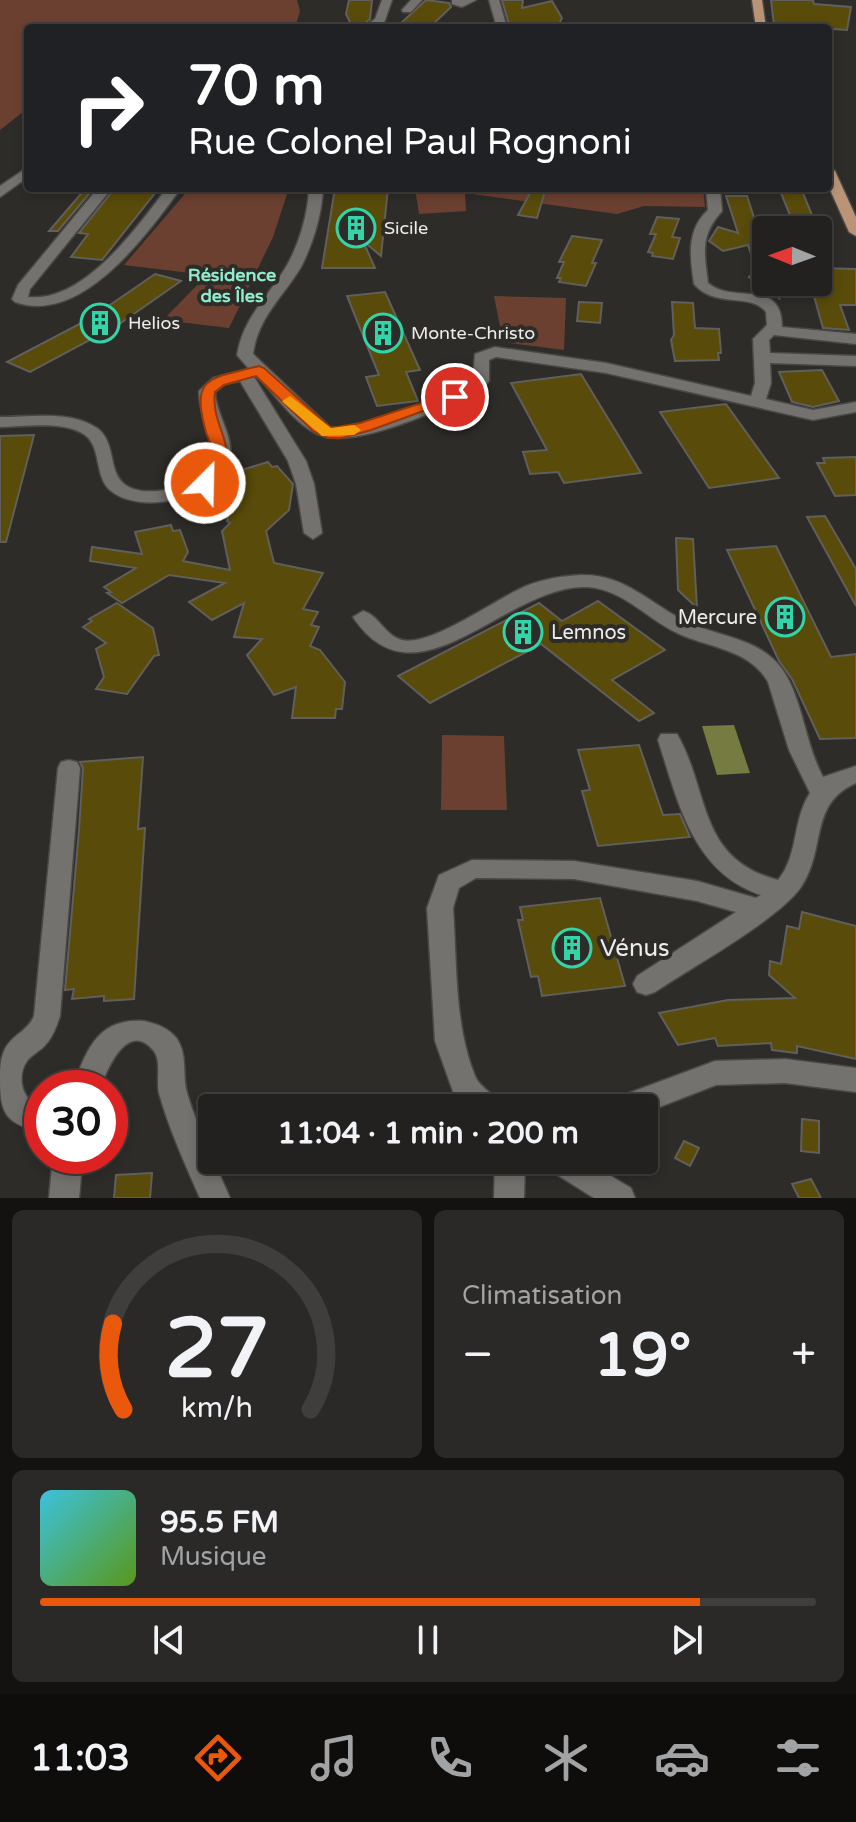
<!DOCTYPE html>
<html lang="fr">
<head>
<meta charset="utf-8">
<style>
	:root { --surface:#22211f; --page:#2a2928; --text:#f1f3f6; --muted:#a2a3a4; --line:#3f3e3d; --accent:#ea580c }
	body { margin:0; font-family:"Varela Round",sans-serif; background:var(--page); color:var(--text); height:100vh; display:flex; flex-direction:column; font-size:30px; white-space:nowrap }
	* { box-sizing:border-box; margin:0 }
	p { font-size:26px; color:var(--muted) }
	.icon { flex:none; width:44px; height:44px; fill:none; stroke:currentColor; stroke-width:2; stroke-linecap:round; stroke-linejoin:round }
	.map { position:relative; height:1198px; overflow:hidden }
	.details { display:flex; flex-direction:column; gap:12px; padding:12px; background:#131211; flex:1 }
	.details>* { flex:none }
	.guide { position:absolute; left:24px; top:24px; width:808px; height:168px; border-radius:8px; box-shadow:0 4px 12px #0003,0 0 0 2px var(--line); background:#202124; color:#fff; overflow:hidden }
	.needle { width:52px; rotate:271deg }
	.tools { position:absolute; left:752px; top:216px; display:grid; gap:16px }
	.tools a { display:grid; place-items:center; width:80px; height:80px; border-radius:8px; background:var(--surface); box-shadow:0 4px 12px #0003,0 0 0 2px var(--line); font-size:40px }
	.speed { position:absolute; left:24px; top:1070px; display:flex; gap:16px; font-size:40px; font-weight:700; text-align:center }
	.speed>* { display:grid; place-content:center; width:104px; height:104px; border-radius:50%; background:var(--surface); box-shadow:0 4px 12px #0003,0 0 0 2px var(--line); line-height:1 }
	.speed .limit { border:12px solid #d22; background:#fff; color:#111 }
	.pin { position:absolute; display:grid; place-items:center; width:68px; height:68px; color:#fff; margin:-34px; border:4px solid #fff; border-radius:50%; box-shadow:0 2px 8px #0007 }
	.me { position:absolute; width:88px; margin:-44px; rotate:23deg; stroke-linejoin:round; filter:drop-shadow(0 0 6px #0008) }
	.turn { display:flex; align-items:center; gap:28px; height:168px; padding:0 32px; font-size:36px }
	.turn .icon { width:104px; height:104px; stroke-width:2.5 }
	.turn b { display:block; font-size:56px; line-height:68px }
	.big { font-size:60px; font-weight:700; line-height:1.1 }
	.details .card { flex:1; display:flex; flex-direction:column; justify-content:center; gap:12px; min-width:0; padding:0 28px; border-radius:12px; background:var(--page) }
	.details .dial { align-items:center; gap:0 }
	.dial svg { height:208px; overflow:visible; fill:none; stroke:var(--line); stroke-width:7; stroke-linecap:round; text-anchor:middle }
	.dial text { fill:var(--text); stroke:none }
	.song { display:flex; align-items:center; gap:24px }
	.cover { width:96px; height:96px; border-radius:12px; background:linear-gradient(135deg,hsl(190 70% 55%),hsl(90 70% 35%)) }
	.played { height:8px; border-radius:4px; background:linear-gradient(90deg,var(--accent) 85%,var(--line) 85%) }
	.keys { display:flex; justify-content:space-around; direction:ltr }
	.heat { display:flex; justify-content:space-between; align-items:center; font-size:44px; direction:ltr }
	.details .tiles { flex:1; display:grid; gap:12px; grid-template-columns:1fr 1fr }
	.card:last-child { grid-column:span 2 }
	.trip { position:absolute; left:198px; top:1094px; width:460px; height:80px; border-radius:8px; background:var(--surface); box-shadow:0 4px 12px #0003,0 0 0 2px var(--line); font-weight:700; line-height:80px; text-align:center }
	.dock { display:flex; height:128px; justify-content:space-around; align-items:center; background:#0e0d0c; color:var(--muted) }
	.dock .icon { width:56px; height:56px }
	.dock .on { color:var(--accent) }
	.dock b { font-size:36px; color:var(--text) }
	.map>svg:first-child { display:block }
</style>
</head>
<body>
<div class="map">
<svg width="856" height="1198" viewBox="0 0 856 1198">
	<rect width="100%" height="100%" fill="#2e2c29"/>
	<!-- green -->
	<g fill="#6c4031">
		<polygon points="0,0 297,0 300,11 295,28 28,28 28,108 0,130"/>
		<polygon points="190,188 289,188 273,237 229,328 163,320 207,275 124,265"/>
		<polygon points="415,188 703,188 705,207 644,206 617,214 465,193 466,211 419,214"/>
		<polygon points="494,296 566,298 564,350 503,342"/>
		<polygon points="442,735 504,736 507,810 441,810"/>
	</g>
	<!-- water -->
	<polygon fill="#767b42" points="734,725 750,773 717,775 702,726"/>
	<!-- building -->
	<g fill="#594b0a" stroke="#605f5b" stroke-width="2">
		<polygon points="349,0 372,0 370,19 359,28 358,24 351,24 346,14"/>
		<polygon points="426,0 449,3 451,7 429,28 399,25"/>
		<polygon points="502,0 523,0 522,8 552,1 562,18 557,28 510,28"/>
		<polygon points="771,0 813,0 814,4 851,7 847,30 774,25"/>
		<polygon points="86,188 94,188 58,231 49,231"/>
		<polygon points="115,188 159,188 102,260 71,257 88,234 79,233"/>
		<polygon points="335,188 388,188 381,256 363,241 375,268 322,268"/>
		<polygon points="533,188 546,188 537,218 518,215"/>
		<polygon points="781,193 803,193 818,230 796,230"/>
		<polygon points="726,196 747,196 759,233 766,231 766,282 774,282 779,298 766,289 762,290 760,285 749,277 756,269 748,245 723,251 709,241 718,227 738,233"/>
		<polygon points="657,217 679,219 672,237 680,238 673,259 652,256 653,253 648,252 656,234 650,234"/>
		<polygon points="572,236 602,240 592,263 596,263 586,286 559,282 561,278 557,278 564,262 559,262"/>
		<polygon points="818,268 856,269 856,305 840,305 849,330 823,328 810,282 818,282"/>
		<polygon points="155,274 181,281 118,325 30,372 7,362 91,318"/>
		<polygon points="385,292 420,370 406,372 418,401 377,406 366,377 379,375 347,296"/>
		<polygon points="579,302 602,303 600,323 577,321"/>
		<polygon points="672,302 693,303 695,328 719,329 721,353 718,353 719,360 675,361 671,340 674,335"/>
		<polygon points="822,370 839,401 813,407 792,402 779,372"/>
		<polygon points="581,374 620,438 641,473 564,483 558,472 530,474 523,452 547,450 511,383"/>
		<polygon points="726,404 779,478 709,488 660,412"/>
		<polygon points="34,435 6,542 0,542 0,436"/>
		<polygon points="856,457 856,495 835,496 817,463 825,463 823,458"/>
		<polygon points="268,462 272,467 277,466 293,484 289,510 266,531 274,563 323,573 303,609 318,612 311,625 319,627 310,646 320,650 345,682 342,709 336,709 335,718 292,718 296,687 274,695 247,655 262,639 234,637 244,603 212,620 189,602 225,583 169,575 122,603 107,593 111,592 104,587 136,568 90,561 92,547 142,554 135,532 171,525 173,531 180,530 188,552 183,561 230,570 222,531 230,523 227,521 235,472"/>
		<polygon points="825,516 856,569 856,606 807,517"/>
		<polygon points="676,538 693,539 697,608 678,590"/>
		<polygon points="776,546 831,657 856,654 856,738 820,739 792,679 779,661 727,550"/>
		<polygon points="598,601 665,650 612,680 654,713 639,721 541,644 430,703 398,676 539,603 562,621"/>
		<polygon points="117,603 153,628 159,655 154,656 127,694 96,689 104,677 96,649 106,643 83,627 92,621 89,619"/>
		<polygon points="639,745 663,815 680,814 690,837 598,846 582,791 590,790 578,750"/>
		<polygon points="143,757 138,829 145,828 134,999 104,1001 104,996 72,999 74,989 65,990 79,830 83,768 80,762"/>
		<polygon points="600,898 625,986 542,996 538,976 531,977 518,920 523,920 520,907"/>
		<polygon points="802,912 856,926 856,1059 797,1046 797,1053 772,1050 771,1043 718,1046 715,1038 678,1045 659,1013 728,1000 795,998 769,975 770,961 781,964 787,926 799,929"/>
		<polygon points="802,1119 819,1121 819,1153 801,1151"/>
		<polygon points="684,1141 699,1148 690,1166 675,1158"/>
		<polygon points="152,1173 150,1198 114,1198 116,1175"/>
		<polygon points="811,1179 821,1198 799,1198 792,1184"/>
	</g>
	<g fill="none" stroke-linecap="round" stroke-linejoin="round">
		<defs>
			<g id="minor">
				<polygon points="382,0 392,0 384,23 375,28 362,28 375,19"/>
				<polygon points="411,0 422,0 411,12 403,12 402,10"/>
				<polygon points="452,0 476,0 462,7 452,4"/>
				<polygon points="489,0 499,0 507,28 497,28"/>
				<polygon points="28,167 28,177 0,197 0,186"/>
				<path d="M 98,188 L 112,188 L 30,289 L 28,297 C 84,303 137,227 167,188 L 181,188 C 147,234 82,326 15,302 L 12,299 L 18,285 Z"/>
				<path d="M 309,188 L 323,188 C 322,214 313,244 301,267 C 283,297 258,317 253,354 L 330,427 C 359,433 439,397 468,383 L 473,380 L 475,354 L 495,347 L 606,363 L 751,396 L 755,383 L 753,339 L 767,325 L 766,312 C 751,292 715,309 694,284 C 690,257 686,230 708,210 L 706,188 L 720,188 L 722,211 C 700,236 704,251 708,283 C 733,305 782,277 782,327 L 856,334 L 856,344 L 774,335 L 769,340 L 770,353 L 856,356 L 856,366 L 770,363 L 771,383 L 766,399 L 813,410 L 856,402 L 856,412 L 813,420 L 606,373 L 496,357 L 489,360 L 489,381 L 480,391 C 445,407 350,453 315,433 C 293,421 274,394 257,376 L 254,377 L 306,461 L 314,484 L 322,533 L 313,539 L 304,533 L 296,484 L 288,461 L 240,381 L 225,384 L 215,392 C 216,415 234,436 230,458 C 223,499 138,516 110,490 C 94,476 102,448 85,435 C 63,420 25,427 0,427 L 0,417 C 30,417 71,410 97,428 C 116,442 108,469 123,483 C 134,493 152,492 165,490 C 244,478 199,436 199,391 L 213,378 L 249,369 L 237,355 C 243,318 267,298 286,267 C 299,245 308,214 309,188 Z"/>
				<path d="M 581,575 C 625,574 649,603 685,621 C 717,637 759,637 782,669 C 803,699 805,744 823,777 L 856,766 L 856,783 C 808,804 827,849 801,887 C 778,920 692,967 655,992 L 646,995 L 637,992 L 633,984 L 637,976 L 736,912 L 697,901 L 574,879 L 476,878 L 459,888 L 453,908 C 457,963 454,1024 475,1076 C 480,1089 497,1094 503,1108 L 468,1108 L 455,1097 L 435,1041 L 427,908 L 439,875 L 472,860 L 574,861 L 697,881 L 756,898 L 761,895 C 692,872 678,801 658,740 L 661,734 L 677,734 C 710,791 697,859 778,880 C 799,855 792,820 810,793 L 789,750 L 768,682 C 751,651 713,648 684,636 C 650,623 625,589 587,587 C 506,584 417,713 353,617 L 363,611 C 379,615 385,636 402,640 C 431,647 497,598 526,586 C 543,579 562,576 581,575 Z"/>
				<path d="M 69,760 L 77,762 L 80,768 L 60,1016 C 57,1025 53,1037 46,1044 C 41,1051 32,1054 27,1061 C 16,1077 22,1102 42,1106 L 42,1132 C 7,1124 0,1115 0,1080 C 0,1069 0,1059 5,1049 C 12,1035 28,1031 34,1016 L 58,768 L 61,762 Z"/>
				<path d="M 144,1021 C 157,1024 169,1028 177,1039 C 188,1056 182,1075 187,1093 C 198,1130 215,1163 230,1198 L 200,1198 C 185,1164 169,1129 159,1093 C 156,1080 162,1060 153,1050 C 127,1020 107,1070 100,1088 L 72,1088 C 87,1051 96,1018 144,1021 Z"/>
				<polygon points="785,1059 856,1068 856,1092 785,1083 716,1085 644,1113 644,1108 609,1108 613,1099 715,1061"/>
				<polygon points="53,1156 83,1156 79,1198 49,1198"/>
				<polygon points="495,1160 525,1160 524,1198 494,1198"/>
				<polygon points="543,1160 584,1160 631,1188 635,1198 594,1198 548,1169"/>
			</g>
			<g id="major">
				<polygon points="752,0 762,0 766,28 756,28"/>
				<polygon points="828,167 835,171 856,217 856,236 849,232 828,185"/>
			</g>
		</defs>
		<!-- minor casing -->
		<use href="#minor" stroke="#4a4845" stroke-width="3"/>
		<!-- major casing -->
		<use href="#major" stroke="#4a4845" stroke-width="3"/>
		<!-- minor -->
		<use href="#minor" fill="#74726e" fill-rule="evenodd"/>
		<!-- major -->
		<use href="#major" fill="#bb9477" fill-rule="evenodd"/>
	</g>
	<!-- route -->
	<path fill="#ea580c" stroke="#983908" stroke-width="2" d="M 259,366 L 264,368 L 331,428 L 360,423 L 455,392 L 462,397 L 371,430 L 342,438 L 328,438 L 313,431 L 256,376 L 224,385 L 215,392 C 210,432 247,450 211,486 L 200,486 L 197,483 C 203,475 213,467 214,457 C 214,449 208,439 206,432 C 190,375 210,379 259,366 Z"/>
	<!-- slow -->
	<polygon fill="#f59e0b" points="290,396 331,428 354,425 361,430 354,435 322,436 285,404 282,401"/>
	<!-- icons -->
	<defs>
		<symbol id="building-ring" viewBox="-11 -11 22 22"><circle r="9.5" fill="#2e2c29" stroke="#32d4a8" stroke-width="1.5"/><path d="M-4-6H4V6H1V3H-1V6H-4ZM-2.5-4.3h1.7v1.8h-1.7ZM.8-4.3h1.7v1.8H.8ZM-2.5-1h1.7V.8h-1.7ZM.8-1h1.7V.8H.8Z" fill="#32d4a8"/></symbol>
	</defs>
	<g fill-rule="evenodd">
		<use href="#building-ring" x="334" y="206" width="44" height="44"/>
		<use href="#building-ring" x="78" y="301" width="44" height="44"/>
		<use href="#building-ring" x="361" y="311" width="44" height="44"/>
		<use href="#building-ring" x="763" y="595" width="44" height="44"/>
		<use href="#building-ring" x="501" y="610" width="44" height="44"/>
		<use href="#building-ring" x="550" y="926" width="44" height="44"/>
	</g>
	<g text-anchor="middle" stroke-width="8" stroke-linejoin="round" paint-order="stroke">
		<!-- far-poi labels -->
		<g font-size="18" fill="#eeedeb" stroke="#2e2c29" text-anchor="start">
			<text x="384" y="234">Sicile</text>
			<text x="128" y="329">Helios</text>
			<text x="411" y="339">Monte-Christo</text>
		</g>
		<!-- far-neighbourhood labels -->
		<g font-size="18" font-weight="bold" fill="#90eccc" stroke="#2e2c29">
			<text x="232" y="281">Résidence<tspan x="232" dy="21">des Îles</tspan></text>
		</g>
		<!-- poi labels -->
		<g font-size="20" fill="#eeedeb" stroke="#2e2c29" text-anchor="end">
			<text x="757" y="624">Mercure</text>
			<text x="551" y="639" text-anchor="start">Lemnos</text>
		</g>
		<!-- near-poi labels -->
		<g font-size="24" fill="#eeedeb" stroke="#2e2c29" text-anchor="start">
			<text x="600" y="956">Vénus</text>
		</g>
	</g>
</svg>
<div class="tools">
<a><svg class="needle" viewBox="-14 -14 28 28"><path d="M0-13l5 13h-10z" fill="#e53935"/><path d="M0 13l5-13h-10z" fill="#a2a3a4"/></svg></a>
</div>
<div class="speed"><div class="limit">30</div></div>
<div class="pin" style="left:455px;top:397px;background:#d93025"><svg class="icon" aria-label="arrive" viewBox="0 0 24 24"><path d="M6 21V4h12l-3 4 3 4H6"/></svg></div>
<svg class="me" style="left:205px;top:483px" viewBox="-20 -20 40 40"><circle r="17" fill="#ea580c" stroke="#fff" stroke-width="3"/><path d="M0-11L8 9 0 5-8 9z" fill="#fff"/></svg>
<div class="trip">11:04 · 1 min · 200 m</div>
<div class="guide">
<div class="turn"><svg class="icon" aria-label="right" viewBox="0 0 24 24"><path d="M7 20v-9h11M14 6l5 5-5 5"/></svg><div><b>70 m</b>Rue Colonel Paul Rognoni</div></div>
</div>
</div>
<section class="details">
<div class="tiles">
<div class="card dial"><svg viewBox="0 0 100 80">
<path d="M14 69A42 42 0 1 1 86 69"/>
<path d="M14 69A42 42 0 0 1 10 36" stroke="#ea580c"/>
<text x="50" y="56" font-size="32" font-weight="700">27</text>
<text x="50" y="72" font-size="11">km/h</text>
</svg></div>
<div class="card"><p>Climatisation</p>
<div class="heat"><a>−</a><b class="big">19°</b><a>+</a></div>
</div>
<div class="card">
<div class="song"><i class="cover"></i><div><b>95.5 FM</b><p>Musique</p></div></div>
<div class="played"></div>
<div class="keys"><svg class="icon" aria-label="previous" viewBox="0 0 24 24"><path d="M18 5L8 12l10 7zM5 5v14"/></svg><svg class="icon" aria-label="pause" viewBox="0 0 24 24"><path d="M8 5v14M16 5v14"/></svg><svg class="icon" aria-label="next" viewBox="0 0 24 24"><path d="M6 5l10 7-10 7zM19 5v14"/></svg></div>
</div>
</div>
</section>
<nav class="dock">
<b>11:03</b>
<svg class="icon on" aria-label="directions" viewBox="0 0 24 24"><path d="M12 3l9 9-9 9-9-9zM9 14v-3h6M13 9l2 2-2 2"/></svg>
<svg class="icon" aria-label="music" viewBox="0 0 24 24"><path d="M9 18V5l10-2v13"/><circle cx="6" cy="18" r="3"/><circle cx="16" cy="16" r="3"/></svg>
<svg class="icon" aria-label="phone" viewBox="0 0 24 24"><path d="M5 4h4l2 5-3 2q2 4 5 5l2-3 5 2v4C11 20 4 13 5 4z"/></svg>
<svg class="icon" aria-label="climate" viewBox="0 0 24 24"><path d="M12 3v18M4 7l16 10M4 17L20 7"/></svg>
<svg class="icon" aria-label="car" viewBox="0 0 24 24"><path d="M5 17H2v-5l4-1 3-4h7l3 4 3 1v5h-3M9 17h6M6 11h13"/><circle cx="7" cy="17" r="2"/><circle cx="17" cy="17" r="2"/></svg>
<svg class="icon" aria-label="filters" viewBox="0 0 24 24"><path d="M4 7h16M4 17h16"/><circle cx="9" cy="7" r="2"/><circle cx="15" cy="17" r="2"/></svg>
</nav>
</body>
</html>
